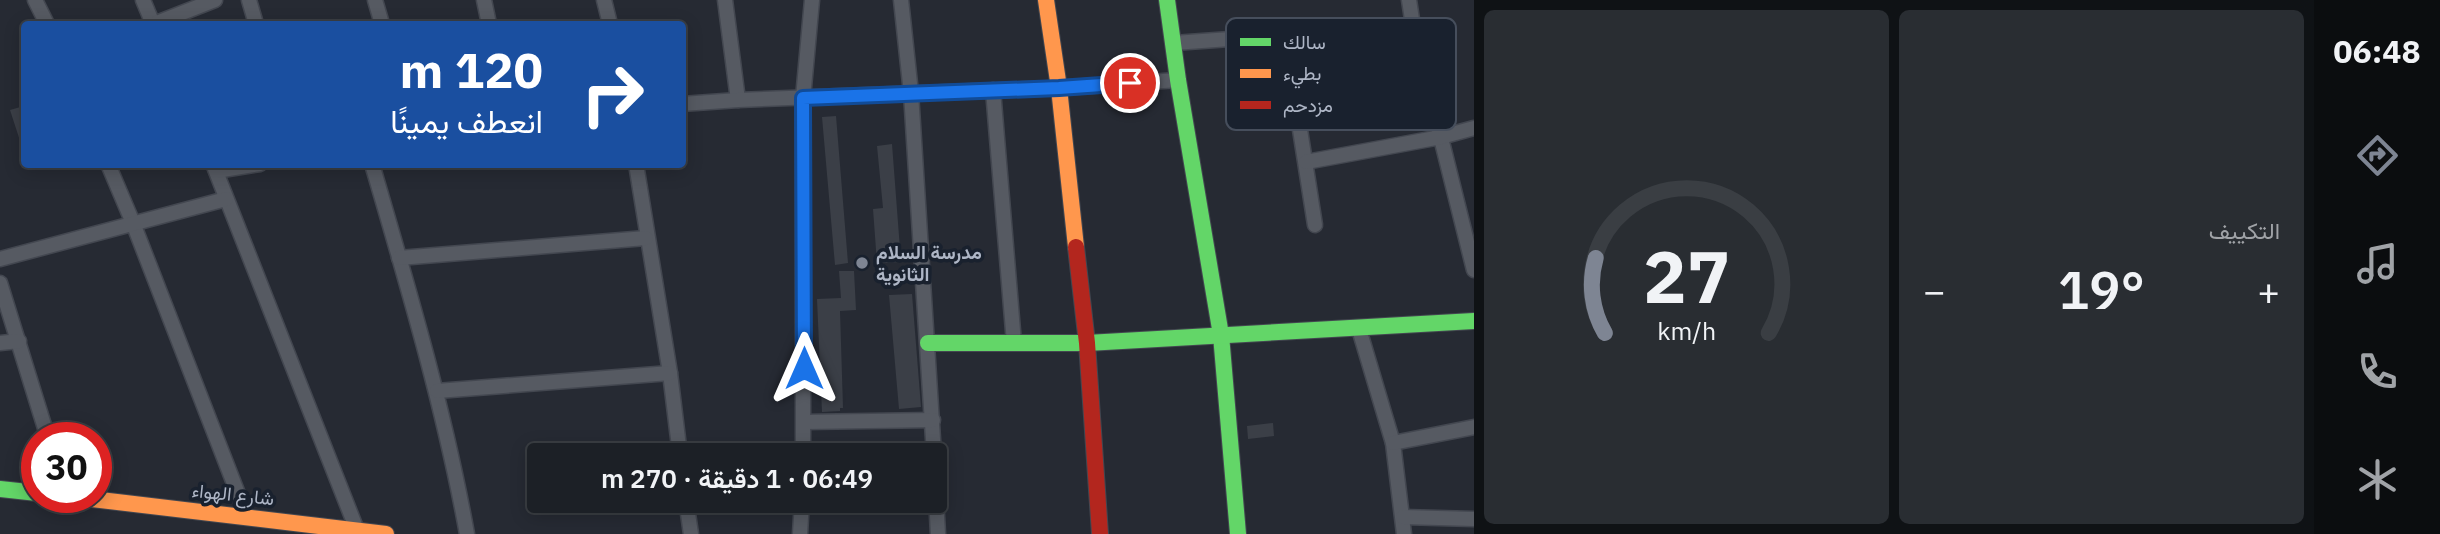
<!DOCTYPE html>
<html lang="ar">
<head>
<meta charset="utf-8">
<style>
	:root { --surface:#1c2026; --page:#292d32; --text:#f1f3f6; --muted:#a0a3a7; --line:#3a3e43; --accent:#7e8593 }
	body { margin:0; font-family:"IBM Plex Sans",Vazirmatn,sans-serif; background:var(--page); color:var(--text); direction:rtl; height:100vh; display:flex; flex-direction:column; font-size:26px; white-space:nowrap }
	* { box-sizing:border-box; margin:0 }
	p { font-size:23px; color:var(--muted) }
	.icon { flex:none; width:38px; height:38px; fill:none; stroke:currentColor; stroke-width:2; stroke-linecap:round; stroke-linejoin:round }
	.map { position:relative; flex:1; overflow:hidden; direction:ltr }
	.panel { display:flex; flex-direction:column; gap:10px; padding:10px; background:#0f1215; width:840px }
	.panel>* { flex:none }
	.hud { position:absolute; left:21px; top:21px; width:665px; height:147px; border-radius:7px; box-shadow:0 4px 18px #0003,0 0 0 2px var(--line); direction:rtl; background:#1a4fa0; color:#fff; overflow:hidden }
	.speed { position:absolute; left:21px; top:422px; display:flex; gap:14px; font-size:35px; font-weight:700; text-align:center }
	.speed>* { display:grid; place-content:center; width:91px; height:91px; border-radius:50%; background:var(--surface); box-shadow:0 4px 18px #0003,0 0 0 2px var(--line); line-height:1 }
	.speed .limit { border:10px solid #d22; background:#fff; color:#111 }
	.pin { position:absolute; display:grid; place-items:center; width:60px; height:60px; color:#fff; margin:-30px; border:4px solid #fff; border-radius:50%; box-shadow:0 2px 7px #0007 }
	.me { position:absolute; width:77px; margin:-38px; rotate:0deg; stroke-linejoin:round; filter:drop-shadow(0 0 5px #0008) }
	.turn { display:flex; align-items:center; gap:24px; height:147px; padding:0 28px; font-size:32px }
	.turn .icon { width:91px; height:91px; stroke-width:2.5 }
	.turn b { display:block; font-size:49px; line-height:60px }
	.big { font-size:52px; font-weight:600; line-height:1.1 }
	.panel .card { flex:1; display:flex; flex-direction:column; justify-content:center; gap:10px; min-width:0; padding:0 24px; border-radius:10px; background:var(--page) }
	.panel .dial { align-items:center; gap:0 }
	.dial svg { height:182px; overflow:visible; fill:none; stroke:var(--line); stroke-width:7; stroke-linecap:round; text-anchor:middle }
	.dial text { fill:var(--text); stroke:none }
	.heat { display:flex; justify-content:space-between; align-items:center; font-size:38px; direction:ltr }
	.panel .tiles { flex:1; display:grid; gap:10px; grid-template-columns:repeat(2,1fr) }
	.trip { position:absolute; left:527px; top:443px; width:420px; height:70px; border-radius:7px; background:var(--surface); box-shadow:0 4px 18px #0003,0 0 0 2px var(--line); font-weight:600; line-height:70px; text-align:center; direction:rtl }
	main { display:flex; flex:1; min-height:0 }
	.tabs { display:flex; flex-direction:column; width:126px; justify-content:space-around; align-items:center; background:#0b0d0f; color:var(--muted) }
	.tabs .icon { width:49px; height:49px }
	.tabs .selected { color:var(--accent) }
	.tabs b { font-size:32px; color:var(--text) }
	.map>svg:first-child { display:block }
</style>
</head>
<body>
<main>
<nav class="tabs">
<b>06:48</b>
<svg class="icon selected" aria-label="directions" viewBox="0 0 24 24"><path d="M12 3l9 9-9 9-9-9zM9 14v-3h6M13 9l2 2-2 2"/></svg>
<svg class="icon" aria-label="music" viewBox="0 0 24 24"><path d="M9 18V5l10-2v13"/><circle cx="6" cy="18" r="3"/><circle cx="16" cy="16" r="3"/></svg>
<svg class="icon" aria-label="phone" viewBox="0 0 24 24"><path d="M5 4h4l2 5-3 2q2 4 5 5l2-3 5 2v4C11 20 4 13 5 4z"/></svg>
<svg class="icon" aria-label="climate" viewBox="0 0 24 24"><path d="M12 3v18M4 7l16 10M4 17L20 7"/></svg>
</nav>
<section class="panel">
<div class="tiles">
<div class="card"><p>التكييف</p>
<div class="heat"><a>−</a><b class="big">19°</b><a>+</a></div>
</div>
<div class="card dial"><svg viewBox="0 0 100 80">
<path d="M14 69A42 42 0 1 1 86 69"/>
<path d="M14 69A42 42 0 0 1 10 36" stroke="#7e8593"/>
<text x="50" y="56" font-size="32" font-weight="700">27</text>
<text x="50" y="72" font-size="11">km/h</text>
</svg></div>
</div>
</section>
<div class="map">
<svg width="1474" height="534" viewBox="0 0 1474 534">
	<rect width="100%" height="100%" fill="#262a33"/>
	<!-- building -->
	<g fill="#3b3f47">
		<polygon points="24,106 24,147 22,147 10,110"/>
		<polygon points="836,116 848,263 835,265 822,117"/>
		<polygon points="892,144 901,262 877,263 873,209 883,208 877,146"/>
		<polygon points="839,271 854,271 856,310 840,311 843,408 840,408 840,411 822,412 817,299 841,298"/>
		<polygon points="912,294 921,407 899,409 889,295"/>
		<polygon points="1273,423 1274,436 1248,439 1247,426"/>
	</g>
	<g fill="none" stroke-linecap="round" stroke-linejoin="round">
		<defs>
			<g id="street">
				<polyline points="35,0 47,24"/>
				<polyline points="143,0 153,24"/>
				<polyline points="249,0 256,24"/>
				<polyline points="375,0 382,24"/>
				<polyline points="484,0 489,24"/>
				<polyline points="604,0 610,24"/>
				<polyline points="725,0 738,100"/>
				<polyline points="901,0 911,93 934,455"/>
				<polyline points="1409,0 1413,26 1474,270"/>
				<polyline points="154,24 215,0"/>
				<polyline points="1174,43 1413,26"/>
				<polyline points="993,90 1014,343"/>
				<polyline points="1295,98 1315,225"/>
				<polyline points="682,104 738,100 1059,88 1178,80"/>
				<polyline points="1306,162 1441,137 1474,128"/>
				<polyline points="108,164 133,223 247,517"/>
				<polyline points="213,164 357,530"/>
				<path d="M 372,164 C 408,287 444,408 467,534"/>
				<polyline points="636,164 670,373 680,455"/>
				<polyline points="216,171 260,164"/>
				<polyline points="399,258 646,238"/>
				<polyline points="0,259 226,199"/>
				<polyline points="0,283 48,438"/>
				<polyline points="1359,329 1393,443 1404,534"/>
				<polyline points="0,343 19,341"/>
				<polyline points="437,391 670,373"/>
				<polyline points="805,422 933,420"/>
				<polyline points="1393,443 1474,427"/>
				<polyline points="803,455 803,98 812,0"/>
				<polyline points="934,462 938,534"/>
				<polyline points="686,500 691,534"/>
				<polyline points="1403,517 1474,519"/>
				<polyline points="800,534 802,500"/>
			</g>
			<g id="fast">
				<polyline points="1167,0 1178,80 1221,335 1238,534"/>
				<polyline points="928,343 1087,343 1474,321"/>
				<polyline points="0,489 37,493"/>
			</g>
			<g id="slow">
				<polyline points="1046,0 1059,88 1076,247"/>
				<polyline points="75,497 386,534"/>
			</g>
			<polyline id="jam" points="1076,247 1087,343 1100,534"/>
		</defs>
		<!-- street casing -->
		<use href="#street" stroke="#434750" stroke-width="17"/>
		<!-- fast casing -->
		<use href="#fast" stroke="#434750" stroke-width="18"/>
		<!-- slow casing -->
		<use href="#slow" stroke="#434750" stroke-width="18"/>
		<!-- jam casing -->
		<use href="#jam" stroke="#434750" stroke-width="18"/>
		<!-- street -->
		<use href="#street" stroke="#565a62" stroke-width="14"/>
		<!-- fast -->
		<use href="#fast" stroke="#63d668" stroke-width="16"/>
		<!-- slow -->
		<use href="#slow" stroke="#ff974d" stroke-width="16"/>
		<!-- jam -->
		<use href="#jam" stroke="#b3261e" stroke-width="16"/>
	</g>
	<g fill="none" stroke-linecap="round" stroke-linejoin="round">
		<defs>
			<polyline id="route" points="804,368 803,98 1059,88 1130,83"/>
		</defs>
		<!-- route casing -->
		<use href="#route" stroke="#114b97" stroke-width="18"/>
		<!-- route -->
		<use href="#route" stroke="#1a73e8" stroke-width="12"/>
	</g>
	<!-- markers -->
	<circle fill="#7e8593" stroke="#19212e" stroke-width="2.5" cx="862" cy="263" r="7"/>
	<g text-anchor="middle" stroke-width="7" stroke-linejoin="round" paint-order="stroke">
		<!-- poi labels -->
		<g font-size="19" font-weight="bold" fill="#aeb6c6" stroke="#19212e" text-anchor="start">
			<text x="876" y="259">مدرسة السلام<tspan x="876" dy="22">الثانوية</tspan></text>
		</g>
		<!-- street labels -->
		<g font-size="19" fill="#aeb6c6" stroke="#19212e">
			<text transform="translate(233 494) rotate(6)" y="7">شارع الهواء</text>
		</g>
	</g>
	<!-- legend -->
	<rect x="1226" y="18" width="230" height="112" rx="10" fill="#19212e" stroke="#464e5c" stroke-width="2"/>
	<rect x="1240" y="38" width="31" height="8" fill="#63d668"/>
	<rect x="1240" y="69" width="31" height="9" fill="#ff974d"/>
	<rect x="1240" y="101" width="31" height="8" fill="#b3261e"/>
	<g font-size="19" fill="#aeb6c6">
		<text x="1283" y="49">سالك</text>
		<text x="1283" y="80">بطيء</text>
		<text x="1283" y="112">مزدحم</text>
	</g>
</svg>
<div class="speed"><div class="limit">30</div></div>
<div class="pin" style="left:1130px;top:83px;background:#d93025"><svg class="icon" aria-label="arrive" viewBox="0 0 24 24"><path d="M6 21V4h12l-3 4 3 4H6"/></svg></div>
<svg class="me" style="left:804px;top:368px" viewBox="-20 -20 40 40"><path d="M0-17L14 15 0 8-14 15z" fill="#1a73e8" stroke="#fff" stroke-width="4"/></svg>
<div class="trip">06:49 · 1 دقيقة · 270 m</div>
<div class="hud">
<div class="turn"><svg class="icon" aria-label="right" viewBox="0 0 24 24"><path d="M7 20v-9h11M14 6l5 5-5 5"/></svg><div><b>120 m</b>انعطف يمينًا</div></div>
</div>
</div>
</main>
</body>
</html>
